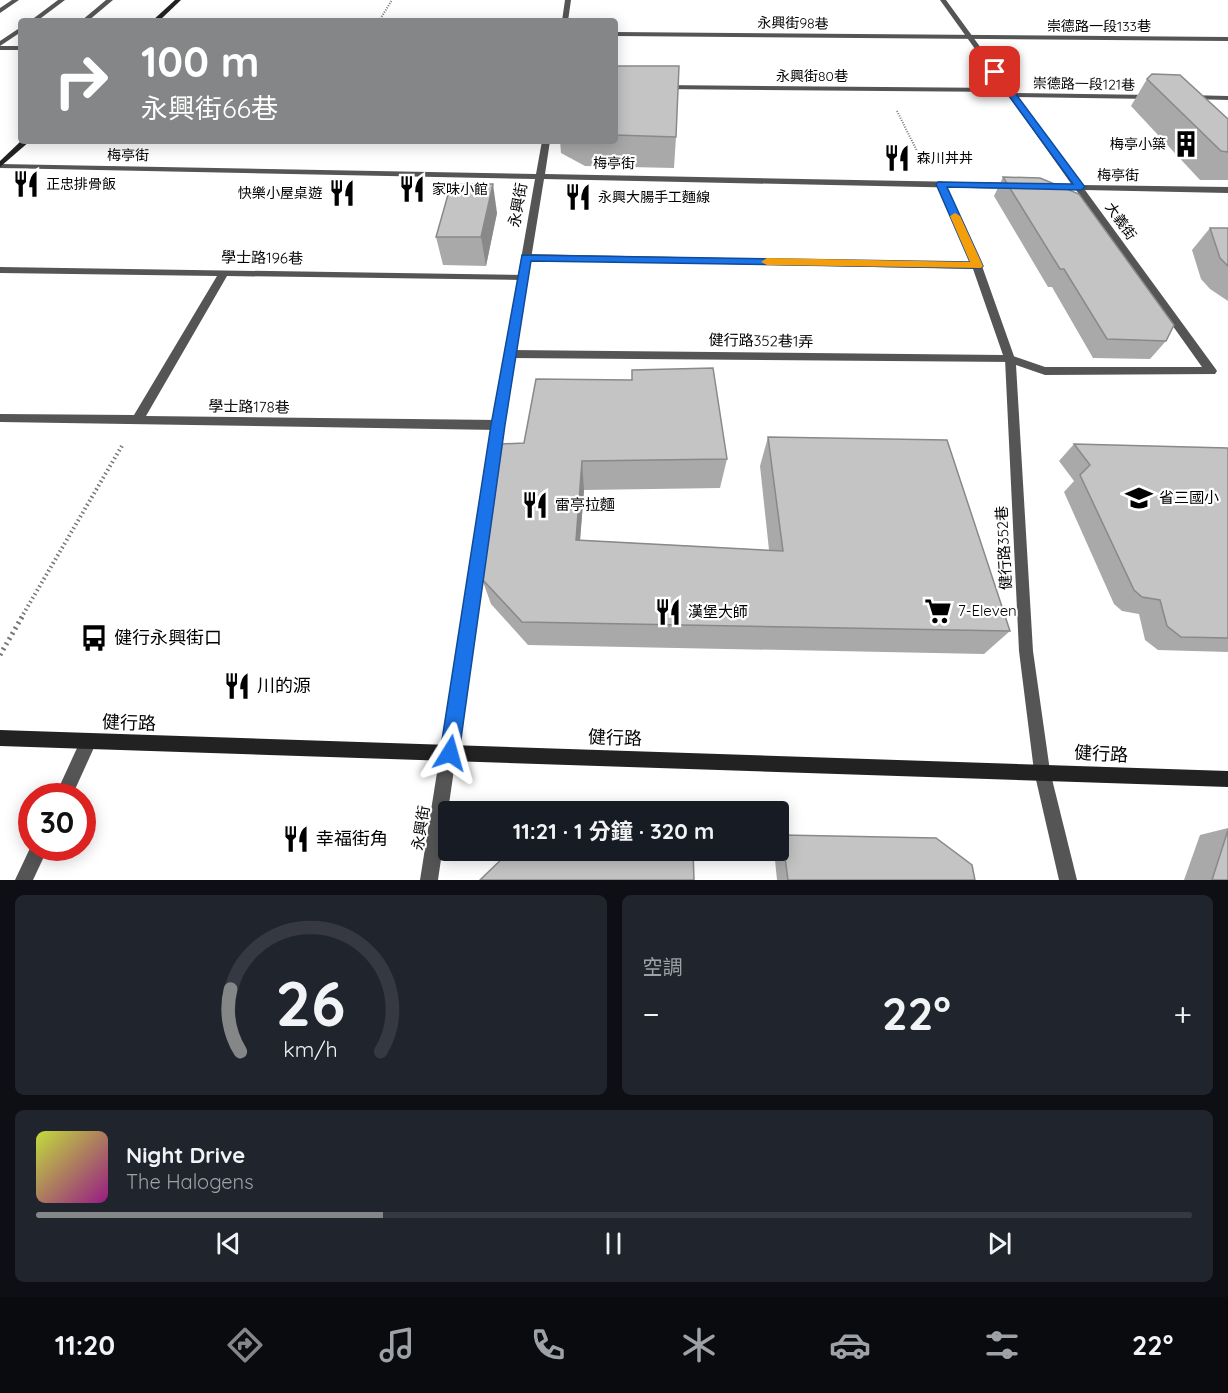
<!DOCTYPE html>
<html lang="zh-TW">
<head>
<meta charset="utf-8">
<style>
	:root { --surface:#171b24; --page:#20242c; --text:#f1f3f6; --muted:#9ea1a6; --line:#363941; --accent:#858687 }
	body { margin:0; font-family:Quicksand,"Noto Sans TC",sans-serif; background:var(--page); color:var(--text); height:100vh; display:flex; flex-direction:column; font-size:22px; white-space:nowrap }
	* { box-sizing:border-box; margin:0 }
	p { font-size:20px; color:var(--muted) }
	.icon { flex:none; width:33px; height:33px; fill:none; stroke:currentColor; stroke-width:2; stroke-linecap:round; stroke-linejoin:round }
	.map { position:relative; height:880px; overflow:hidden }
	.drawer { display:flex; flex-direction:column; gap:15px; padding:15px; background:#0d0f14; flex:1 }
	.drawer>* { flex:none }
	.banner { position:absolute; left:18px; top:18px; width:600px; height:126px; border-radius:6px; box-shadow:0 3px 15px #0003; background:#858687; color:#fff; overflow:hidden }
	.speed { position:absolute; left:18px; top:783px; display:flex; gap:12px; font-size:30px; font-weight:700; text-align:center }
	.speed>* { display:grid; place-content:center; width:78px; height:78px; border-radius:50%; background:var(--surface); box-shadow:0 3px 15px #0003; line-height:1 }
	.speed .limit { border:9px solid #d22; background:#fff; color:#111 }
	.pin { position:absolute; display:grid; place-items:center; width:51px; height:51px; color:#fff; margin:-26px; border-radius:12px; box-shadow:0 3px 9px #0006 }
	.me { position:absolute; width:66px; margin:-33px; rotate:8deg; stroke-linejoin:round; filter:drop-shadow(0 0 4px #0008) }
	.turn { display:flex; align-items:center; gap:21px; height:126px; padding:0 24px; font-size:27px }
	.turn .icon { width:78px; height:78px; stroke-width:2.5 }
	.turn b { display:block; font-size:42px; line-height:51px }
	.big { font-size:45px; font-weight:700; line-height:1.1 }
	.drawer .tile { flex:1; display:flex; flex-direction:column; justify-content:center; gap:9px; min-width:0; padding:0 21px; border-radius:9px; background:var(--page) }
	.drawer .dial { align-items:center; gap:0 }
	.dial svg { height:156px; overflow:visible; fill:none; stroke:var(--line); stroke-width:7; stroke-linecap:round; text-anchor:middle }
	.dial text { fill:var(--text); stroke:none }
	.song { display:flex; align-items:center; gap:18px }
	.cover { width:72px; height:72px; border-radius:9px; background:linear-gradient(135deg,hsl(70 70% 55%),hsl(310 70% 35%)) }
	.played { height:6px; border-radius:3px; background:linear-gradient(90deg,var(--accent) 30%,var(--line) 30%) }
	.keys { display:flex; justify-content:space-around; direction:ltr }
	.heat { display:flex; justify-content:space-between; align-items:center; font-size:33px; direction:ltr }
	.drawer .tiles { flex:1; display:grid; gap:15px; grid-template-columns:1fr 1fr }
	.tile:last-child { grid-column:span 2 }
	.trip { position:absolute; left:438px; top:801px; width:351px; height:60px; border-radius:6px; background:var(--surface); box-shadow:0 3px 15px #0003; font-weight:700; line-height:60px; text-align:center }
	.tab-bar { display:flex; height:96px; justify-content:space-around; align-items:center; background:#090b0e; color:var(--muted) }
	.tab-bar .icon { width:42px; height:42px }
	.tab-bar .active { color:var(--accent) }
	.tab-bar b { font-size:27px; color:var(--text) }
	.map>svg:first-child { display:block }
</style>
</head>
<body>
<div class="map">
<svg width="1228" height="880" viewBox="0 0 1228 880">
	<rect width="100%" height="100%" fill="#fff"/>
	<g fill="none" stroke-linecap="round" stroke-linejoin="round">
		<!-- path-far2 -->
		<g stroke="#777" stroke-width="2" stroke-dasharray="1 1.5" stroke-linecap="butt">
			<polyline points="379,21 392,0"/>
			<polyline points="897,111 923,163"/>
		</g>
		<!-- path-far1 -->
		<polyline stroke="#777" stroke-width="4" stroke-dasharray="1.5 3" stroke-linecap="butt" points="21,618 123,444"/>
		<!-- path -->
		<polyline stroke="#777" stroke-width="5" stroke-dasharray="2 4" stroke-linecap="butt" points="0,655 22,617"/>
		<!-- lane -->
		<g fill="#555" fill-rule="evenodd">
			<polygon points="12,0 19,0 0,13 0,8"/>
			<polygon points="58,0 65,0 37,21 30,21"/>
			<polygon points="106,0 113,0 88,21 81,21"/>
			<polygon points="21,27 21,32 0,46 0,41"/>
			<polygon points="615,32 1228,37 1228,41 615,36"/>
			<rect x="0" y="46" width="21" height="4"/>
			<polygon points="1009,93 1152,95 1156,97 1152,99 1012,97 1008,95"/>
			<polygon points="1187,95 1228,96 1228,100 1190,99 1187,99"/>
			<polygon points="941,181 945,184 982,266 1015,359 1014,362 511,358 506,354 511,350 1003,355 973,269 526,260 521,257 526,254 971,263 937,184"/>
			<polygon points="0,267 526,275 526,279 523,280 227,276 146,416 498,420 504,425 498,430 0,422 0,414 134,415 217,276 0,273"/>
			<polygon points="89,733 95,735 97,741 72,796 55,796 83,735"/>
			<polygon points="1042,763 1048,765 1050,771 1077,880 1059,880 1034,771 1036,765"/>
			<polygon points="32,844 32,848 48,848 33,880 15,880"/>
		</g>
		<!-- street -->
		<g fill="#555" fill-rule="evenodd">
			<polygon points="565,0 571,0 568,21 562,21"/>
			<polygon points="940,0 946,0 1081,185 1228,187 1228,193 1085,190 1215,368 1217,371 1215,374 1045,375 1016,365 1033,651 1050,771 1048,777 1042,779 1036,777 1034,771 1019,651 1005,359 1010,355 1045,367 1202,367 1076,190 1045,189 1044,187 1048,184 1072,185 1006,92 661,89 657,87 661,85 1003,88"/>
			<polygon points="542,141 550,141 545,174 1016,183 1020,186 1016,189 544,179 504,425 438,880 420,880 492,425 535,179 0,168 0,164 536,174"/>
		</g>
		<!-- secondary -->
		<g fill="#222" fill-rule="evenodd">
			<polygon points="175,0 181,0 159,21 152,21"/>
			<polygon points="21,141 30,141 0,167 0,161"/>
			<polygon points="0,730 1228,771 1228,787 0,746"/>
		</g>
	</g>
	<!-- wall -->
	<g fill="#a9a9a9">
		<polygon points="615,66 676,137 674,168 585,166 561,153 560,141 615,141"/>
		<polygon points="1147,79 1228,119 1228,180 1200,180 1131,106"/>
		<polygon points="1003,177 1166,341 1150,359 1093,358 1052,287 1048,287 994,196"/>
		<polygon points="497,213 486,266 443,265 436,237"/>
		<polygon points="1210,228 1228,228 1228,301 1210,289 1201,279 1192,250"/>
		<polygon points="632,370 727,459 720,488 584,490 580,540 769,550 760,466 768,437 1010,631 984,654 528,645 491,604 482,579 524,443 632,380"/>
		<polygon points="1074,444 1228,448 1228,652 1158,650 1145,640 1139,614 1122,611 1114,604 1064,492 1074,481 1059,461"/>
		<polygon points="1228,828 1228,880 1184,880 1200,835"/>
		<polygon points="782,835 975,880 777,880 774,850 778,850 778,838"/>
	</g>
	<!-- shaded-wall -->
	<g fill="#898989">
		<polygon points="493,184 497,213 486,266 481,237"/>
		<polygon points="582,461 584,490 578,566 576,540"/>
	</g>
	<!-- building -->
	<g fill="#c4c4c4" stroke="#898989" stroke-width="1.5">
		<polygon points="615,66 679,66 676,137 615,135"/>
		<polygon points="1152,74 1180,75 1228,119 1228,152 1221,151 1147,79"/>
		<polygon points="1003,177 1040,178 1079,194 1174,325 1166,341 1107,339 1064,269 1060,269"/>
		<polygon points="451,184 493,184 481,237 436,237"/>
		<polygon points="1210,228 1228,228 1228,266 1220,258"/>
		<polygon points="713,368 727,459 582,461 576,540 783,551 768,437 947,440 1010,631 522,622 482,579 501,444 524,443 536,379 632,380 632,370"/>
		<polygon points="1074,444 1228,448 1228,638 1181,637 1167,626 1160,600 1142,597 1134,590 1080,475 1090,465"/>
		<polygon points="1228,830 1228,880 1212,880"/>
		<polygon points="782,835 936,838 972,865 975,880 788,880"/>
		<polygon points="511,850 693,850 694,880 480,880"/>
	</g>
	<!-- route -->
	<polygon fill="#1a73e8" stroke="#114b97" stroke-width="1.5" points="993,70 998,70 1085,187 1081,190 947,187 983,266 981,268 531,261 505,425 459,753 456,759 450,762 443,759 440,753 491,425 522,255 970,262 936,184 938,182 1073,184 993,74"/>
	<!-- slow -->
	<polygon fill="#f59e0b" points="955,213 960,216 983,266 981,268 767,265 761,262 767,258 970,262 950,216"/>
	<!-- icons -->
	<defs>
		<symbol id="building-bare" viewBox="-9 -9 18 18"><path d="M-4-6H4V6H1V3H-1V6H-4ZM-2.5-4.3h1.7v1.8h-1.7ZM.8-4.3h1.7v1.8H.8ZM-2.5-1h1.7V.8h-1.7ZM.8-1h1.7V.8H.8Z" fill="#000" stroke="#fff" stroke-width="2.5" paint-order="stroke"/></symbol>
		<symbol id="restaurant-bare" viewBox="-9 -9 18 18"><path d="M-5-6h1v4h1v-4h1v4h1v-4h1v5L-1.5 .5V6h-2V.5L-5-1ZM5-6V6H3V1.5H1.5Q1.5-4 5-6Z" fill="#000" stroke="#fff" stroke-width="2.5" paint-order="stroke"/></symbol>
		<symbol id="school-bare" viewBox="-9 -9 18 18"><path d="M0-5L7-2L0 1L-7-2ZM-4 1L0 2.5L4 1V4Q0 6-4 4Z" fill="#000" stroke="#fff" stroke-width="2.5" paint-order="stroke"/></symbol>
		<symbol id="supermarket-bare" viewBox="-9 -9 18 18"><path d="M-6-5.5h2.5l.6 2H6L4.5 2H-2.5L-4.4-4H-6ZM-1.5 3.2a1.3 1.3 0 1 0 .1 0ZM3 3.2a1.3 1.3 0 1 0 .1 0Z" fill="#000" stroke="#fff" stroke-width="2.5" paint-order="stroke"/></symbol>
		<symbol id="bus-bare" viewBox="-9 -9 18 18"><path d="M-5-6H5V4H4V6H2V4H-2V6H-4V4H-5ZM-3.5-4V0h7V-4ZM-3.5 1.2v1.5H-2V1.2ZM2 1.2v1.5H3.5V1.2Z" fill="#000" stroke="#fff" stroke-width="2.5" paint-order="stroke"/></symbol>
	</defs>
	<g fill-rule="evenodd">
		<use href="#building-bare" x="1167" y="125" width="38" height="38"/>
		<use href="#restaurant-bare" x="878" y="139" width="38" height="38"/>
		<use href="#restaurant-bare" x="7" y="165" width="38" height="38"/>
		<use href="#restaurant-bare" x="393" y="170" width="38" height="38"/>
		<use href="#restaurant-bare" x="323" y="174" width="38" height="38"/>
		<use href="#restaurant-bare" x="559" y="178" width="38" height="38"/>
		<use href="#school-bare" x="1120" y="479" width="38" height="38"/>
		<use href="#restaurant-bare" x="516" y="486" width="38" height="38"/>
		<use href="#supermarket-bare" x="919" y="592" width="38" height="38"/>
		<use href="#restaurant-bare" x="649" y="593" width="38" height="38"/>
		<use href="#bus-bare" x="75" y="619" width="38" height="38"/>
		<use href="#restaurant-bare" x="218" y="667" width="38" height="38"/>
		<use href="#restaurant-bare" x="277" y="820" width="38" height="38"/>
	</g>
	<g text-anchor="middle" stroke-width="4.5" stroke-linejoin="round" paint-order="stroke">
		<!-- far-street labels -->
		<g font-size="14" fill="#000" stroke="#fff">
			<text transform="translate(793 23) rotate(1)" y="5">永興街98巷</text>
			<text x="1099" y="31">崇德路一段133巷</text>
			<text x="812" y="81">永興街80巷</text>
			<text transform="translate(1084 84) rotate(1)" y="5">崇德路一段121巷</text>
			<text transform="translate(128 155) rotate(1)" y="5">梅亭街</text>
			<text transform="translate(614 163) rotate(1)" y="5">梅亭街</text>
			<text transform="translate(1118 175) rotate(1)" y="5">梅亭街</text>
			<text transform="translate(1121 221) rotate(55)" y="5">大義街</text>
		</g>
		<!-- far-poi labels -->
		<g font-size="14" fill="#000" stroke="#fff" text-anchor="start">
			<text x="1166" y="149" text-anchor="end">梅亭小築</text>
			<text x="917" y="163">森川丼丼</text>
			<text x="46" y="189">正忠排骨飯</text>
			<text x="432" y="194">家味小館</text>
			<text x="322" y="198" text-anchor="end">快樂小屋桌遊</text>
			<text x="598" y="202">永興大腸手工麵線</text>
		</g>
		<!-- street labels -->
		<g font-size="15" fill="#000" stroke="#fff">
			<text transform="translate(518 205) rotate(-80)" y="5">永興街</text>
			<text transform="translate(262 258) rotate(1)" y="5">學士路196巷</text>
			<text transform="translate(761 341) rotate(1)" y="5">健行路352巷1弄</text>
			<text transform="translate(249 407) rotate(1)" y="5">學士路178巷</text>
			<text transform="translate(1004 548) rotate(-93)" y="5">健行路352巷</text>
			<text transform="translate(421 828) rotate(-81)" y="5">永興街</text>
		</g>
		<!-- poi labels -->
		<g font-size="15" fill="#000" stroke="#fff" text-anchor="start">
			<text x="1159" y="503">省三國小</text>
			<text x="555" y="510">雷亭拉麵</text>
			<text x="958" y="616">7-Eleven</text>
			<text x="688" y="617">漢堡大師</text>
		</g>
		<!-- near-poi labels -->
		<g font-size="18" fill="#000" stroke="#fff" text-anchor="start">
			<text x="114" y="644">健行永興街口</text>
			<text x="257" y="692">川的源</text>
			<text x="316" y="845">幸福街角</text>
		</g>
		<!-- near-street labels -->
		<g font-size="18" fill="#000" stroke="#fff">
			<text transform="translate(129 723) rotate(2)" y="6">健行路</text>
			<text transform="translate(615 738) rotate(2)" y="6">健行路</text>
			<text transform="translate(1101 754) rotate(3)" y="6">健行路</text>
		</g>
	</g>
</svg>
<div class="speed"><div class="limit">30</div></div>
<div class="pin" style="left:995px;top:72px;background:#d93025"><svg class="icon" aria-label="arrive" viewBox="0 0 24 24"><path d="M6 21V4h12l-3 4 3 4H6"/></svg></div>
<svg class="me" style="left:450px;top:753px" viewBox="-20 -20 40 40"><path d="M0-17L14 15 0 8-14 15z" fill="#1a73e8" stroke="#fff" stroke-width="4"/></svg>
<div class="trip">11:21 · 1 分鐘 · 320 m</div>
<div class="banner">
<div class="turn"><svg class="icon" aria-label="right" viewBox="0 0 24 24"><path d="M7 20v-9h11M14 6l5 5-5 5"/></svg><div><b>100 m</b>永興街66巷</div></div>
</div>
</div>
<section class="drawer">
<div class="tiles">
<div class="tile dial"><svg viewBox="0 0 100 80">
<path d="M14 69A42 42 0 1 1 86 69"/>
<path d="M14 69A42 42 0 0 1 9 37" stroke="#858687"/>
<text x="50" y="56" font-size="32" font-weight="700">26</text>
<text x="50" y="72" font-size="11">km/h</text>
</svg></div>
<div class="tile"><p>空調</p>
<div class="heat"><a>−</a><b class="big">22°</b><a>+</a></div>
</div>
<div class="tile">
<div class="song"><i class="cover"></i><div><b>Night Drive</b><p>The Halogens</p></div></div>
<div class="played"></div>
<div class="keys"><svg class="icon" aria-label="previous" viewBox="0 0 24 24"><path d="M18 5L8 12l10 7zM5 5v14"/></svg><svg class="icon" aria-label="pause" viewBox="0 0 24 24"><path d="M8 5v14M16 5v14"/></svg><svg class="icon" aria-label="next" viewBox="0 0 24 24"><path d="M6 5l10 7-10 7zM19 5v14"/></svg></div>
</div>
</div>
</section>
<nav class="tab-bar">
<b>11:20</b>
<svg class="icon active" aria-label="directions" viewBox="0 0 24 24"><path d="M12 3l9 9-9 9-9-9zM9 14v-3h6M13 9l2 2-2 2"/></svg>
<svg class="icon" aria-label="music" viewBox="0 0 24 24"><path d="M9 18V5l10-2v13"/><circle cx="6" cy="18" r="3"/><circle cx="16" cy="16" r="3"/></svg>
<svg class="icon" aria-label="phone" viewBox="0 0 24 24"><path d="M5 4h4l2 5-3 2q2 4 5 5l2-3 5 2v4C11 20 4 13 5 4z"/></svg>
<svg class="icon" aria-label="climate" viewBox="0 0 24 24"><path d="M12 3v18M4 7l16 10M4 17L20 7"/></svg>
<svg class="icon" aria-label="car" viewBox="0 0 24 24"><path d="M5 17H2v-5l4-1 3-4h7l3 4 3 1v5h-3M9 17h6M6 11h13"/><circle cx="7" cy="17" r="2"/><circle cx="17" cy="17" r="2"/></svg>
<svg class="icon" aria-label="filters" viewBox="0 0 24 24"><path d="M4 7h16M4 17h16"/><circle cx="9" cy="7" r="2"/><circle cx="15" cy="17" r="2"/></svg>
<b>22°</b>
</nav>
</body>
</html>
